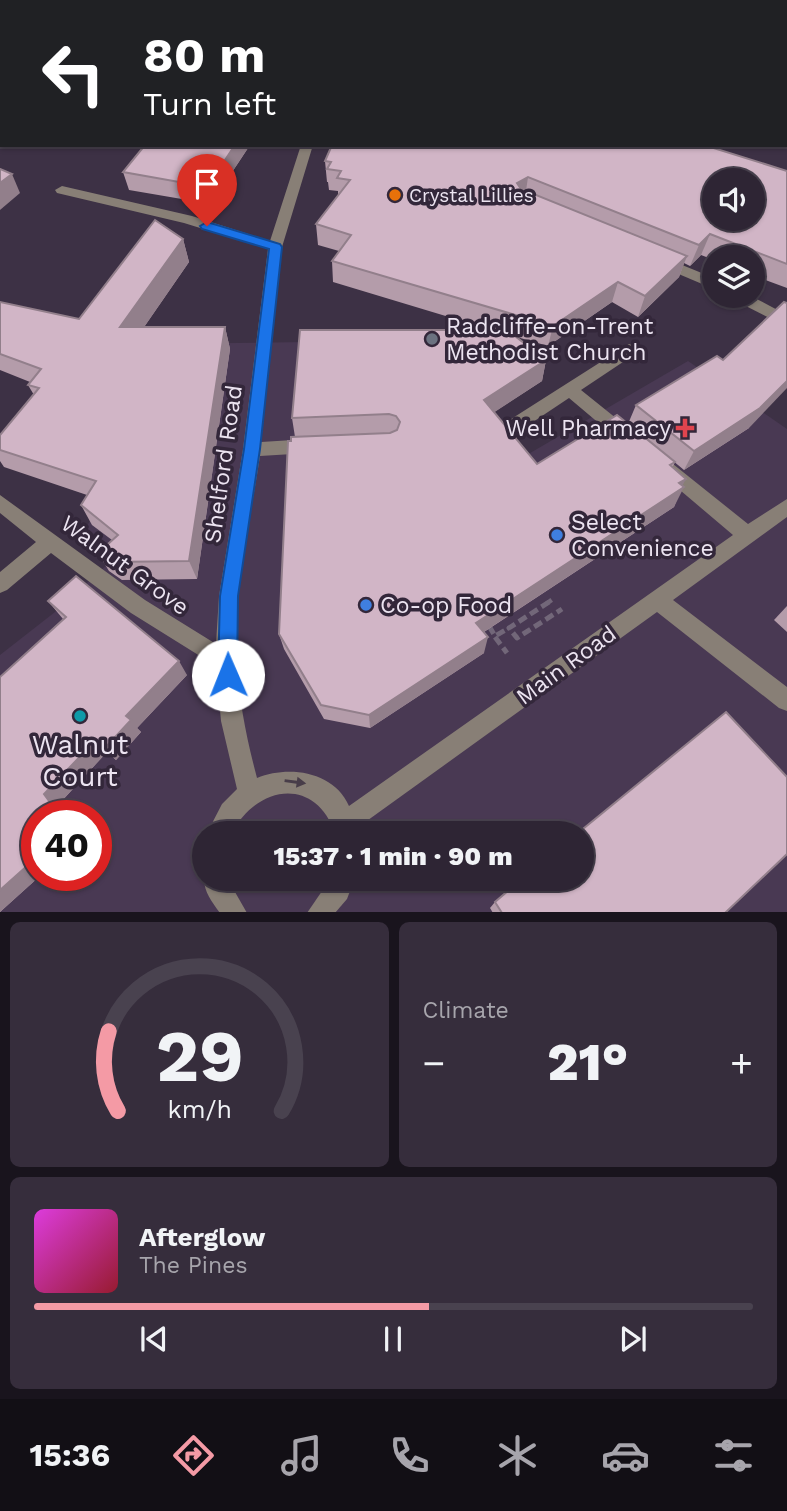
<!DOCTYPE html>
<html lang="en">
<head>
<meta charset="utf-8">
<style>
	:root { --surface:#2e2534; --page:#362d3c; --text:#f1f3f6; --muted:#a7a5ac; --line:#49424f; --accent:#f49aa5 }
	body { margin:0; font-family:"Work Sans",sans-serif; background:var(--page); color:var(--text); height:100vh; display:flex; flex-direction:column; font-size:26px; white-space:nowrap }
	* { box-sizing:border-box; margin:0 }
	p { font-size:23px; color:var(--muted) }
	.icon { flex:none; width:38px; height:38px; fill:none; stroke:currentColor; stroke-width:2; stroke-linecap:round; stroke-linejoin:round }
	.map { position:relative; height:912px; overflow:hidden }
	.sheet { display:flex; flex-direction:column; gap:10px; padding:10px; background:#19141d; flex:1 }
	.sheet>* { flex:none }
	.top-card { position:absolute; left:0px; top:0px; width:788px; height:147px; box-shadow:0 2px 5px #0004,0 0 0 2px var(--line); background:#202124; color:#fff; overflow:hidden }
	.fabs { position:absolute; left:702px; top:168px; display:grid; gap:14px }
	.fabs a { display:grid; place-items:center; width:63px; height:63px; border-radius:50%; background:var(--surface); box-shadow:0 2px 5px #0004,0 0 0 2px var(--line); font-size:35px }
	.speed { position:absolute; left:21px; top:800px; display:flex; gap:14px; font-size:35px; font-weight:700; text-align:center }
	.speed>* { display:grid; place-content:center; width:91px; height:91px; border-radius:50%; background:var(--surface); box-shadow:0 2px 5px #0004,0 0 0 2px var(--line); line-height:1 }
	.speed .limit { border:10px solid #d22; background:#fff; color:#111 }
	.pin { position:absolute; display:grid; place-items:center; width:60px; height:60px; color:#fff; margin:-72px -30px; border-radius:50% 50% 50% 0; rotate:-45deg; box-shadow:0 0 7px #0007 }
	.pin .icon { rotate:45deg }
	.me { position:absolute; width:77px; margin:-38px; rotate:359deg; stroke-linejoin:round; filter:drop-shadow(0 0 5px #0008) }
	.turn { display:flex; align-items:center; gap:24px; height:147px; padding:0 28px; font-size:32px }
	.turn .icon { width:91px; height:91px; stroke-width:2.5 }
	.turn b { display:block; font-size:49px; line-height:60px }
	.big { font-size:52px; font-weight:800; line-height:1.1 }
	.sheet .tile { flex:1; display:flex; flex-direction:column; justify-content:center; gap:10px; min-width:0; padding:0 24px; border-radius:10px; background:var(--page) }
	.sheet .dial { align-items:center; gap:0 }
	.dial svg { height:182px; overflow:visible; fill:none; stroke:var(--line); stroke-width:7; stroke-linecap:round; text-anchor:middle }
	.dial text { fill:var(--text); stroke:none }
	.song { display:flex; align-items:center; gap:21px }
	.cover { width:84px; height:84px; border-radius:10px; background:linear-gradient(135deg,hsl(300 70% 55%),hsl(350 70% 35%)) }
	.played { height:7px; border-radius:4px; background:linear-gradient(90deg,var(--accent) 55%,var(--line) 55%) }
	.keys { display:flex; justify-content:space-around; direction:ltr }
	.heat { display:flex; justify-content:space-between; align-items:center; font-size:38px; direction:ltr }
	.sheet .tiles { flex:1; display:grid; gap:10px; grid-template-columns:1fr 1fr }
	.tile:last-child { grid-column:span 2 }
	.trip { position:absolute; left:192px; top:821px; width:402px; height:70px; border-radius:35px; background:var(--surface); box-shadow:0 2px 5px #0004,0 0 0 2px var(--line); font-weight:800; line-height:70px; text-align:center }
	.tab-bar { display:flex; height:112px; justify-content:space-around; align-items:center; background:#120f15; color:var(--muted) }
	.tab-bar .icon { width:49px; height:49px }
	.tab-bar .selected { color:var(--accent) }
	.tab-bar b { font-size:32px; color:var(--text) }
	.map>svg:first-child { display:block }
</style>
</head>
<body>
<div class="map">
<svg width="787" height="913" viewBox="0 0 787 913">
	<rect width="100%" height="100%" fill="#3d3145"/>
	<!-- built -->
	<path fill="#493953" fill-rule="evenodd" d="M 382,341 L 525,456 L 688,361 L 787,429 L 787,912 L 0,913 L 0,655 L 55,612 L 120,553 L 86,528 L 135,436 L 155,344 ZM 37,816 L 96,816 L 96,875 L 37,875 ZM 205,833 L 583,833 L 583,878 L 205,878 Z"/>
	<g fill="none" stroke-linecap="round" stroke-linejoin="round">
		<!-- path-far1 -->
		<polyline stroke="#726779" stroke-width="4.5" stroke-dasharray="7 3.5" stroke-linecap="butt" points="546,604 553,599"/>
		<!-- path -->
		<g stroke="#726779" stroke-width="5" stroke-dasharray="9 4.5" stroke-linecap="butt">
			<polyline points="549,602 509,628 517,638 562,609"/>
			<polyline points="489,626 495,636 509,628"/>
			<polyline points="495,637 507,653"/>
		</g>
		<!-- minor -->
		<g fill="#887f76" fill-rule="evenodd">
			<path d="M 301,145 L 313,145 L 282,247 L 261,442 L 309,439 L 315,441 L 318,446 L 315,451 L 309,453 L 260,456 C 250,523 232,594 237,662 C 239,702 247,740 257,778 C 288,765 334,771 349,806 L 733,535 L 661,474 L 658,469 L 661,464 L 667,462 L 673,464 L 748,524 L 787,499 L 787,517 L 673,600 L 787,687 L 787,711 L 779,708 L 657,612 L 357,828 L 359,833 L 335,833 C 315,776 257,785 232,833 L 207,833 L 222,804 L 237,789 L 221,721 L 216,666 L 131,613 L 51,553 L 7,590 L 0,593 L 0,572 L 36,542 L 0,513 L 0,495 L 145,600 L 216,644 L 219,596 L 243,449 L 268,249 L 184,223 L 57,193 L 55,190 L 62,186 L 192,216 L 270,241 Z"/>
			<polygon points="660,256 714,278 714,289 655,264 653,261"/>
			<polygon points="732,296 751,296 787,315 787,327 734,300"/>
			<polygon points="629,344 635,346 637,350 635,354 581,390 632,431 635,436 632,441 620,441 569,398 512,436 500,436 497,431 500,426"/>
			<path d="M 205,873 L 205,878 L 227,878 L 247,913 L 220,913 C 211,901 201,888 205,873 Z"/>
			<polygon points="331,878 355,878 347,899 335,913 307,913"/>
		</g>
	</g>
	<!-- wall -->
	<g fill="#b49caa">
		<polygon points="0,0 787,0 787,87 786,87 786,2 2,2 2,46 0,47"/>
		<polygon points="145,145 250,145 211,204 129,190 123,172"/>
		<polygon points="325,161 787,171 787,288 752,275 752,257 714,257 714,260 701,255 690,266 684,263 679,277 638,317 612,302 548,346 517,337 546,360 542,381 494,412 537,464 628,424 636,405 749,428 684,470 666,455 675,462 672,468 682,486 674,507 484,632 484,653 370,728 324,719 284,649 279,634 291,441 295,437 292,418 492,330 333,282 332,261 339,251 318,245 316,224 338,196 338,191 329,190 328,182 327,182"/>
		<polygon points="183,239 189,262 144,327 225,327 230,349 197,579 122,580 109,571 98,553 112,540 92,525 81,505 87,495 4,467 0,461 0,435 34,395 28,385 30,382 0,370 0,302 79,319"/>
		<polygon points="48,601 187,675 137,728 141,732 116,760 107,752 59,804 68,816 37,816 37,875 41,875 0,912 0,677 63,619"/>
		<polygon points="787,606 787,632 774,620"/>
		<polygon points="495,902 725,913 493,913 490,908"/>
	</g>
	<!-- shaded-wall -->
	<g fill="#927f8b">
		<polygon points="308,0 326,0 326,2 306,2"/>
		<polygon points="485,0 494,0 494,2 483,2"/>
		<polygon points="235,145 250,145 211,204 207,187"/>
		<polygon points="12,174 20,193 0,210 0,183"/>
		<polygon points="528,177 525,198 517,183"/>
		<polygon points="710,234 701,255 690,266 699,245"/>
		<polygon points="183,239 189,262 129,349 120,327"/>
		<polygon points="687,256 679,277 638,317 645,296"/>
		<polygon points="618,282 612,302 548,346 553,326"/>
		<polygon points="225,327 230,349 197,579 189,561"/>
		<polygon points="546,360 542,381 481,421 484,400"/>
		<polygon points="787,381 787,388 749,428 684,470 694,451"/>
		<polygon points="686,479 680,490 684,487 674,507 473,639 476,623"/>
		<polygon points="488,637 484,653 370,728 369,715"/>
		<polygon points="179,661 187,675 137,728 141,732 116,760 104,749 126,716"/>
		<polygon points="95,741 107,752 59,804 68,816 60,816 44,794"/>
		<polygon points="37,857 37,875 41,875 0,912 0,890"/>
	</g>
	<!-- building -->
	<g fill="#d1b5c6" stroke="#927f8b" stroke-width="2" fill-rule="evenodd">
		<polygon points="0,0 308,0 306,2 2,2 2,30 0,30"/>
		<polygon points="378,0 485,0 483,2 384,2"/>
		<polygon points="525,0 787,0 787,68 786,67 786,2 531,2"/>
		<polygon points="145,145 235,145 207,187 123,172"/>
		<path d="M 332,145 L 704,145 L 787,171 L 787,264 L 710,234 L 699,245 L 528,177 L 517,183 L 521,189 L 687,256 L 645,296 L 618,282 L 553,326 L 332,261 L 351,235 L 316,224 L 350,180 L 337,178 L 341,171 L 327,169 L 331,162 L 325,161 ZM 714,180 L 752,180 L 752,219 L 714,219 Z"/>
		<polygon points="0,169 12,174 0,183"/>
		<polygon points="155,220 183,239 120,327 225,327 189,561 111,562 98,553 118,535 81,505 96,481 0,450 0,435 39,388 28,385 41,369 0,354 0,302 79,319"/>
		<polygon points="784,302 787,303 787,381 760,408 694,451 636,405 717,356 723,360"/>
		<polygon points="300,330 507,330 546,360 484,400 537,464 617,415 675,462 670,465 686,479 679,483 684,487 476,623 488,637 369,715 321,705 279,634 288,441 291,441 291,437 390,433 397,430 400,422 396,416 389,414 292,418"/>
		<polygon points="76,576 179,661 126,716 131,720 104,749 95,741 44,794 60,816 37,816 37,857 0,890 0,677 66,617 48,601"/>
		<polygon points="726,712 787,777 787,854 725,913 502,913 495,902 523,878 583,878 583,833 578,833"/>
	</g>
	<!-- one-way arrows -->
	<defs><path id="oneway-solid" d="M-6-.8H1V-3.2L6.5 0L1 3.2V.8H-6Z" transform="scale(1.75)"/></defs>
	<use fill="#483d49" href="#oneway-solid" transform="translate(295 782) rotate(8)"/>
	<!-- route -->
	<polygon fill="#1a73e8" stroke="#114b97" stroke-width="2" points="207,222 280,244 282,247 260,449 238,596 237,675 234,682 228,685 221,682 218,675 220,596 244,449 269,249 202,229 200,226"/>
	<!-- markers -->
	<circle fill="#e8710a" stroke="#33273a" stroke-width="2.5" cx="395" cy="195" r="7"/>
	<circle fill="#6b7280" stroke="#33273a" stroke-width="2.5" cx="432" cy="339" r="7"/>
	<path fill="#e0444e" stroke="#33273a" stroke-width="2.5" d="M681.5 417.5h7v7h7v7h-7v7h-7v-7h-7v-7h7z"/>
	<g fill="#3f7fe0" stroke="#33273a" stroke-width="2.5">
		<circle cx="557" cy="535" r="7"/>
		<circle cx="366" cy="605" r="7"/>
	</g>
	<circle fill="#0f9aa8" stroke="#33273a" stroke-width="2.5" cx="80" cy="716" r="7"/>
	<g text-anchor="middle" stroke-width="7" stroke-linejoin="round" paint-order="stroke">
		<!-- far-poi labels -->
		<g font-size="19" fill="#ece4f1" stroke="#33273a" text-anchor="start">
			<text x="409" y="202">Crystal Lillies</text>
		</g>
		<!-- poi labels -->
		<g font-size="23" fill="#ece4f1" stroke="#33273a" text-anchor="start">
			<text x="446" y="334">Radcliffe-on-Trent<tspan x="446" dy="26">Methodist Church</tspan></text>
			<text x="671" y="436" text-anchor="end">Well Pharmacy</text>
			<text x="571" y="530">Select<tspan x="571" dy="26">Convenience</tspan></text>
			<text x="380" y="613">Co-op Food</text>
		</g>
		<!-- street labels -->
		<g font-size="23" fill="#ece4f1" stroke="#33273a">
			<text transform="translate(223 464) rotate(-82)" y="8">Shelford Road</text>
			<text transform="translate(125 565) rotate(36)" y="8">Walnut Grove</text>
			<text transform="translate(566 665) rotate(-36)" y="8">Main Road</text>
		</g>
		<!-- near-poi labels -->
		<g font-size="28" fill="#ece4f1" stroke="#33273a">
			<text x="80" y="754">Walnut<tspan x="80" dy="32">Court</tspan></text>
		</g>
	</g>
</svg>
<div class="fabs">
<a><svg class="icon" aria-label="sound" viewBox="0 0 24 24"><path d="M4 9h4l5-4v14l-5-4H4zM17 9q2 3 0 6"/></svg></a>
<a><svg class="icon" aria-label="layers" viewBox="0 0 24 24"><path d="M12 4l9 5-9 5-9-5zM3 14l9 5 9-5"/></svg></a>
</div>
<div class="speed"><div class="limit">40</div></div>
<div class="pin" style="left:207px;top:226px;background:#d93025"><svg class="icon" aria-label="arrive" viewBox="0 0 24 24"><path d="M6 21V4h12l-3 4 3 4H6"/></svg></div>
<svg class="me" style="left:228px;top:675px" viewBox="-20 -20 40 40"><circle r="19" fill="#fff"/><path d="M0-13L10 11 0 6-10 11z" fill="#1a73e8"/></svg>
<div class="trip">15:37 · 1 min · 90 m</div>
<div class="top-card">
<div class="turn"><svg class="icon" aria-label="left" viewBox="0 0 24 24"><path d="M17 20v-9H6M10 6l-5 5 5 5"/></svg><div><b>80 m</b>Turn left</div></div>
</div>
</div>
<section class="sheet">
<div class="tiles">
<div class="tile dial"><svg viewBox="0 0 100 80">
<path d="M14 69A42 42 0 1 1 86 69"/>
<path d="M14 69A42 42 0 0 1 10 34" stroke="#f49aa5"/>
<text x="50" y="56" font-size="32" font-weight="700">29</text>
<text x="50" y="72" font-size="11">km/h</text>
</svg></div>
<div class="tile"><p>Climate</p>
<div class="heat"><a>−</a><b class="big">21°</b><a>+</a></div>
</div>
<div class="tile">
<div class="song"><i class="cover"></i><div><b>Afterglow</b><p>The Pines</p></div></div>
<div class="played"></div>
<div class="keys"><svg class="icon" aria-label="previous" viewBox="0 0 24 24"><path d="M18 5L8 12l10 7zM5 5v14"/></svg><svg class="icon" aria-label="pause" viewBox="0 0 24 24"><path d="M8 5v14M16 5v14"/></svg><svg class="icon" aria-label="next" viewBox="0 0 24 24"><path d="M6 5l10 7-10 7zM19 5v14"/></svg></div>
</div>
</div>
</section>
<nav class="tab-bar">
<b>15:36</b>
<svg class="icon selected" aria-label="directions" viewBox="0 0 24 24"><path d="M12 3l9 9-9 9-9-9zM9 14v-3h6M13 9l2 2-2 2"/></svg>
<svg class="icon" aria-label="music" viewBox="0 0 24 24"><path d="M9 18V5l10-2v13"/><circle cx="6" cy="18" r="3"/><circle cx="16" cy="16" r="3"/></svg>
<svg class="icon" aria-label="phone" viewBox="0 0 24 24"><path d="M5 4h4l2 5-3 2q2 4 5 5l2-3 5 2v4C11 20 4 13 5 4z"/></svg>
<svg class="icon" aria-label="climate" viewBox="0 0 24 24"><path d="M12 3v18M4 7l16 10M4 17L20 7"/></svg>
<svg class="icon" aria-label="car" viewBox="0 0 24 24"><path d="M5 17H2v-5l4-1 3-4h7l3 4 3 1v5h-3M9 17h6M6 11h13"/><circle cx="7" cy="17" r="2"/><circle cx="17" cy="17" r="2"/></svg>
<svg class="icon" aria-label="filters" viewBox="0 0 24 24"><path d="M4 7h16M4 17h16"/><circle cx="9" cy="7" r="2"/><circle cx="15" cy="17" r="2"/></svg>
</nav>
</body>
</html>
